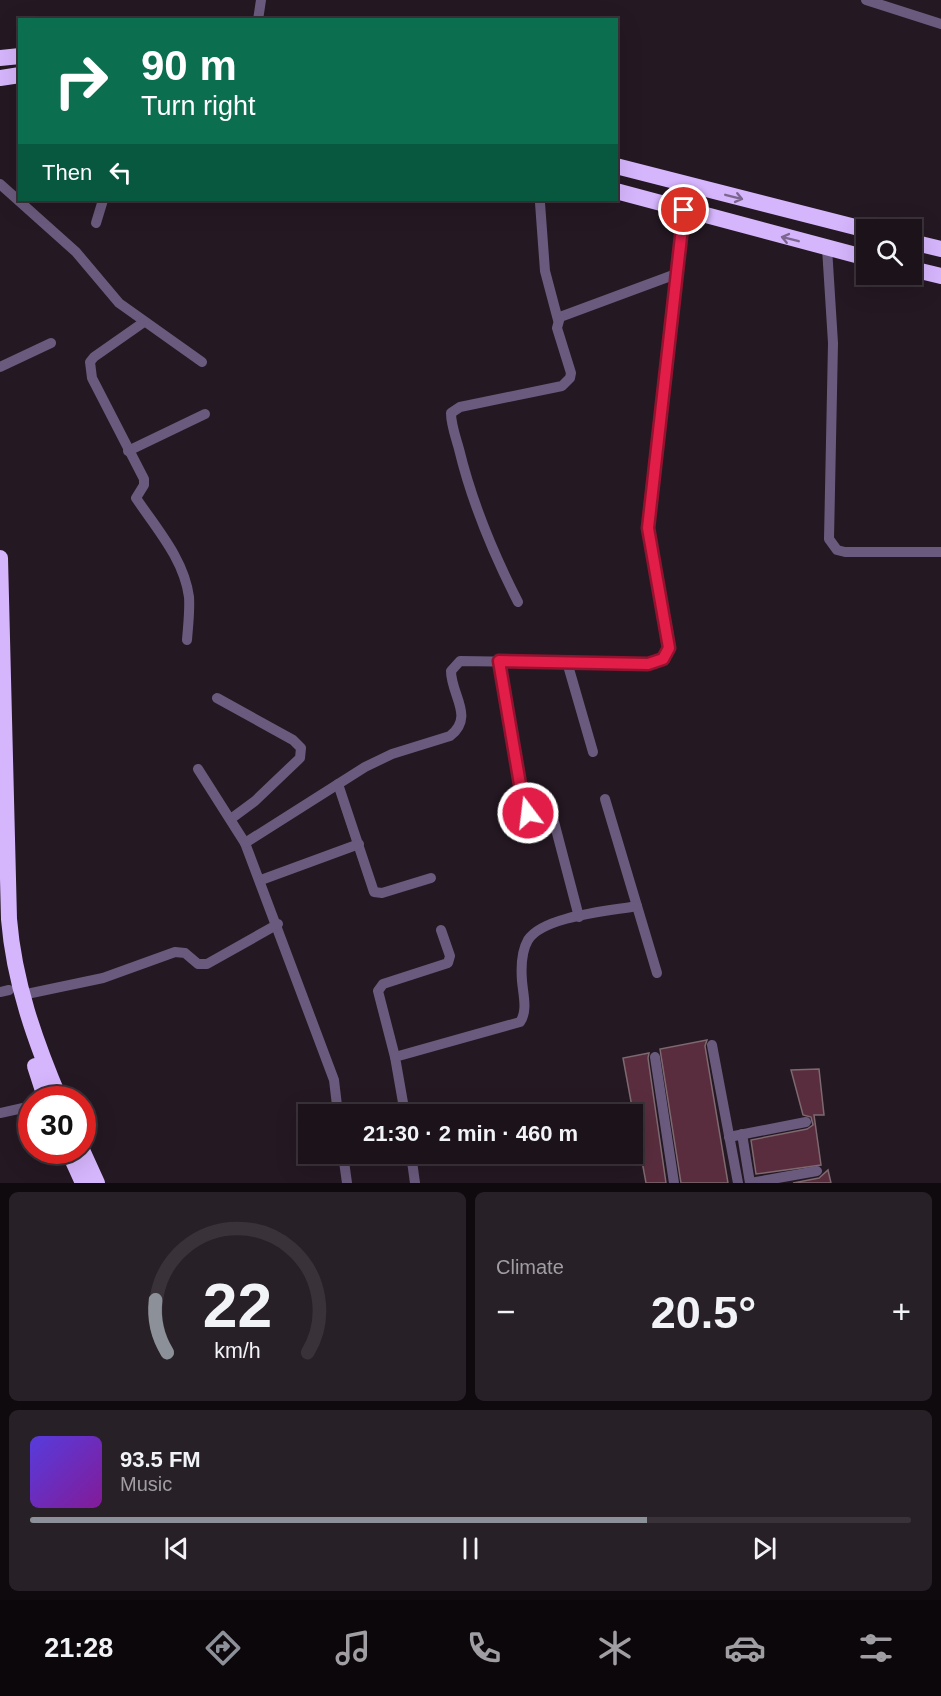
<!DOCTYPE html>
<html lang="en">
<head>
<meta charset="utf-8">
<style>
	:root { --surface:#1b121a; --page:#282027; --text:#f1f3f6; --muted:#a09ea2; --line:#393239; --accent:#8c9099 }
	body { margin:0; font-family:Arial,sans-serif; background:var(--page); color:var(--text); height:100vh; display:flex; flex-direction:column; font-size:22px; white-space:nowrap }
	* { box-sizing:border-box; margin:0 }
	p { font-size:20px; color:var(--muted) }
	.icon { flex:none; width:33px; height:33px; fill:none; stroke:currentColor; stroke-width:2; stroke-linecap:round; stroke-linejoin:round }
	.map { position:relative; height:1183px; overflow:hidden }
	.details { display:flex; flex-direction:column; gap:9px; padding:9px; background:#0f0a0e; flex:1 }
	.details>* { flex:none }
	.hud { position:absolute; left:18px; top:18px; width:600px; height:183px; border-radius:0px; box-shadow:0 6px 24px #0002,0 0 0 2px var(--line); background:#0b6e4f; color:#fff; overflow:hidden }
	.controls { position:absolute; left:856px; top:219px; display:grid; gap:12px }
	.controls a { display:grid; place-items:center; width:66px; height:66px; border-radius:0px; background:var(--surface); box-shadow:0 6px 24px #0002,0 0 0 2px var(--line); font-size:30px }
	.speed { position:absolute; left:18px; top:1086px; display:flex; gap:12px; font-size:30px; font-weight:700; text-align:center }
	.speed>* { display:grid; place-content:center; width:78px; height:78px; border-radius:50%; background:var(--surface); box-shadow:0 6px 24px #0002,0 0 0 2px var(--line); line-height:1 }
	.speed .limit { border:9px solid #d22; background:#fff; color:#111 }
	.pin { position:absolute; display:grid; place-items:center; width:51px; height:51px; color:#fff; margin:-26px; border:3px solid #fff; border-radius:50%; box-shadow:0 2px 6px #0007 }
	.me { position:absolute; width:66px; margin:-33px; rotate:345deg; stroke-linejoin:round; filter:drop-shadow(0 0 4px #0008) }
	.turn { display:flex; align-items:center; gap:21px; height:126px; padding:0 24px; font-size:27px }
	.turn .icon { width:78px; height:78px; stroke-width:2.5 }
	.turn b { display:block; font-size:42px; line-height:51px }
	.then { display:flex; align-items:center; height:57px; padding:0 24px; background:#0003; gap:12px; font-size:22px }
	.big { font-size:45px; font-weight:700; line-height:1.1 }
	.details .card { flex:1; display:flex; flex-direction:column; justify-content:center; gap:9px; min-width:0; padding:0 21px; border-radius:9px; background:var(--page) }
	.details .dial { align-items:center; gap:0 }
	.dial svg { height:156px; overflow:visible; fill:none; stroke:var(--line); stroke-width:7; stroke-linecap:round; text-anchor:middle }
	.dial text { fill:var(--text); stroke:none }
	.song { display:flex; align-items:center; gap:18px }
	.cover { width:72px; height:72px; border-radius:9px; background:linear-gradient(135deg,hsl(250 70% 55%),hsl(290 70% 35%)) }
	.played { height:6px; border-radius:3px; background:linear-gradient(90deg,var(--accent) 70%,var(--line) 70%) }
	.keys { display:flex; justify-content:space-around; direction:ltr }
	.heat { display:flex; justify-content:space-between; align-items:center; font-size:33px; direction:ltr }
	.details .tiles { flex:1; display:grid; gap:9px; grid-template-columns:1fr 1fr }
	.card:last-child { grid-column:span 2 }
	.trip { position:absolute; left:298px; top:1104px; width:345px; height:60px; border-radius:0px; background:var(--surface); box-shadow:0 6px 24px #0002,0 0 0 2px var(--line); font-weight:700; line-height:60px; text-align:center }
	.tab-bar { display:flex; height:96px; justify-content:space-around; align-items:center; background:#0b070a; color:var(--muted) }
	.tab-bar .icon { width:42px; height:42px }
	.tab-bar .selected { color:var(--accent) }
	.tab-bar b { font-size:27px; color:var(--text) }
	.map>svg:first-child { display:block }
</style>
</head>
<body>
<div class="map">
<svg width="941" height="1183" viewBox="0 0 941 1183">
	<rect width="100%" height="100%" fill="#241822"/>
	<!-- building -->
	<g fill="#592d3d" stroke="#7d696f" stroke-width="1.5">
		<polygon points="707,1040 705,1046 728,1183 681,1183 660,1049"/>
		<polygon points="649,1053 648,1058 666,1183 646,1183 623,1058"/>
		<polygon points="819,1069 824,1115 814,1115 821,1165 756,1174 751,1140 807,1129 813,1125 811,1117 803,1115 791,1070"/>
		<polygon points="828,1170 831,1183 793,1183 819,1178"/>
	</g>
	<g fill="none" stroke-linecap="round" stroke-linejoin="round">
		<!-- minor -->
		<g stroke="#6a5a7d" stroke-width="10">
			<polyline points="866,0 941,24"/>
			<polyline points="258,20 261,0"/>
			<polyline points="0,184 76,252 119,303 202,362"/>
			<polyline points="540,203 545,271 558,320"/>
			<polyline points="96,223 103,200"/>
			<polyline points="827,248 833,343 829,539 837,550 845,552 941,552"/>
			<path d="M 144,322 L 94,357 L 90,362 L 92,378 L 144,479 L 144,485 L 136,498 C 156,528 184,559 189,597 C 190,611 188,626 187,640"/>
			<polyline points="0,367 51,343"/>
			<polyline points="128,451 205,414"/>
			<path d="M 518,602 C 493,553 472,503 459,449 C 456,438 451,425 451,413 L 460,407 L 562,386 L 570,378 L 571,373 L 557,328 L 560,317 L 676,274"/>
			<polyline points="499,661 526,811 529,814 547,811 552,814 579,917"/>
			<polyline points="567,662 593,752"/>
			<polyline points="217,698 293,740 301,748 300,758 255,801 232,818"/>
			<polyline points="198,769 245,843 334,1080 338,1114"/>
			<polyline points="338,784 374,892 382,893 431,878"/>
			<polyline points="605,799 657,973"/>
			<path d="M 245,843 L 365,767 L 392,754 L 450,736 C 475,717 451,695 451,671 L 460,661 L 648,664 L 657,662 L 667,654 L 669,636 L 648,528 L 684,210"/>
			<polyline points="261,880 359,844"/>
			<polyline points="0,992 9,990"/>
			<polyline points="22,995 103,978 175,952 185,953 198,964 207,964 278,924"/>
			<polyline points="712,1045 738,1183"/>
			<polyline points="395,1057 378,991 383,984 448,963 450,956 441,930"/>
			<polyline points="655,1057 674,1183"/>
			<polyline points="0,1113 32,1106"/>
			<path d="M 405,1114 L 395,1057 L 520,1022 C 528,1011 523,994 522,981 C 521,968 521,952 528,940 C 543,916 610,911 637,906"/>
			<polyline points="742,1134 750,1183"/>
			<polyline points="729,1137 806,1122"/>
			<polyline points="343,1154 347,1183"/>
			<polyline points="411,1154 415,1183"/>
			<polyline points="750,1183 817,1171"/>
		</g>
		<!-- highway -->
		<g stroke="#d5b5fc" stroke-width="16">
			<polyline points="0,58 20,56"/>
			<polyline points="0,78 20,75"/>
			<polyline points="616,166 867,230"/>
			<polyline points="616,191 867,258"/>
			<polyline points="912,242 941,249"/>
			<polyline points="912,269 941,276"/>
			<path d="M 0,558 L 9,919 C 14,982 35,1041 60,1100"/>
			<polyline points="35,1066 46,1100"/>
			<polyline points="68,1150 83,1183"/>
			<polyline points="82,1150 97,1183"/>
		</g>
	</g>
	<!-- one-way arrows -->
	<defs><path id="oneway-shaft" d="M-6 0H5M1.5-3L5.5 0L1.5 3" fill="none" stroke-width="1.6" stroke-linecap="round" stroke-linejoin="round" transform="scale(1.5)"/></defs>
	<g stroke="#7c668f">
		<use href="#oneway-shaft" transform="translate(734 197) rotate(14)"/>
		<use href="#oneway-shaft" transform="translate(790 239) rotate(-166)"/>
	</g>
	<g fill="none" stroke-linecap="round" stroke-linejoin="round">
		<defs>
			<polyline id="route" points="528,813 523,802 499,661 648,664 663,659 669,648 648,528 684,210"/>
		</defs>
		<!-- route casing -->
		<use href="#route" stroke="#92132f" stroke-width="15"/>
		<!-- route -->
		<use href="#route" stroke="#e11d48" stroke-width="10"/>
	</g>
</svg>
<div class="controls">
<a><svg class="icon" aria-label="search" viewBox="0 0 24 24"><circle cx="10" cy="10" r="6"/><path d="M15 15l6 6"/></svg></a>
</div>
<div class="speed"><div class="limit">30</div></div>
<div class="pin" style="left:684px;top:210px;background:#d93025"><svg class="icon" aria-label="arrive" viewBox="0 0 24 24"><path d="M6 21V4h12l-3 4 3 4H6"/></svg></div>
<svg class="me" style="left:528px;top:813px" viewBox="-20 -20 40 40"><circle r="17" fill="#e11d48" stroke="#fff" stroke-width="3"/><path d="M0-11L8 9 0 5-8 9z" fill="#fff"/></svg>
<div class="trip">21:30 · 2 min · 460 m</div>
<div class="hud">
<div class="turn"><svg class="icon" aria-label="right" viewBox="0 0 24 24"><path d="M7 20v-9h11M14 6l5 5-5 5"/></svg><div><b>90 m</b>Turn right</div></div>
<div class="then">Then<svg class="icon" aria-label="left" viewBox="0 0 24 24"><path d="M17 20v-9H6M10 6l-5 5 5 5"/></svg></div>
</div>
</div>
<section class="details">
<div class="tiles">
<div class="card dial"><svg viewBox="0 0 100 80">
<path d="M14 69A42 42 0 1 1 86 69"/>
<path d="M14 69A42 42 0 0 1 8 42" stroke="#8c9099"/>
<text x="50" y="56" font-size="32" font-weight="700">22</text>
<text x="50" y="72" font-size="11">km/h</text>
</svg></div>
<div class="card"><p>Climate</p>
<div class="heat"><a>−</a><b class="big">20.5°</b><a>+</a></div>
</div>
<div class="card">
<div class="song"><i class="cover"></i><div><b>93.5 FM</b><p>Music</p></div></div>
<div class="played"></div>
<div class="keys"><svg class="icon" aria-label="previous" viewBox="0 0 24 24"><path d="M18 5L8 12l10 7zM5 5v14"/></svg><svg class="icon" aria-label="pause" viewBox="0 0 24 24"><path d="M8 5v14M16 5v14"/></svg><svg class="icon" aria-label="next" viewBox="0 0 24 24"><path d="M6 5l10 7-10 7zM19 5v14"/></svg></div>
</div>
</div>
</section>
<nav class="tab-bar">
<b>21:28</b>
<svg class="icon selected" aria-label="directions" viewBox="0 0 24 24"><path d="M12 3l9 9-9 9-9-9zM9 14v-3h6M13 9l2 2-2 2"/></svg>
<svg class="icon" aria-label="music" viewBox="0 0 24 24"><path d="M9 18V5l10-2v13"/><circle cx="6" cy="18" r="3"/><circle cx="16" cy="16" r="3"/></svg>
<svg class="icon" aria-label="phone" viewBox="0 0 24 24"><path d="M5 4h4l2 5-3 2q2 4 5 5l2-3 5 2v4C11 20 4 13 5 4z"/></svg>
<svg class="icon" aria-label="climate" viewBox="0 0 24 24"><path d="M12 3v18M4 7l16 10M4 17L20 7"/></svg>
<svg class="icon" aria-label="car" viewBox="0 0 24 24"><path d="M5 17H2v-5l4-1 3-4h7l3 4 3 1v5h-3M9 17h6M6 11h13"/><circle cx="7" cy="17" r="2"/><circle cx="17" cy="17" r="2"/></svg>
<svg class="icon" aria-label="filters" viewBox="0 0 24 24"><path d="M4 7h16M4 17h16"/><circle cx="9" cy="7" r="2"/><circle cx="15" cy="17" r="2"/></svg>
</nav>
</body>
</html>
